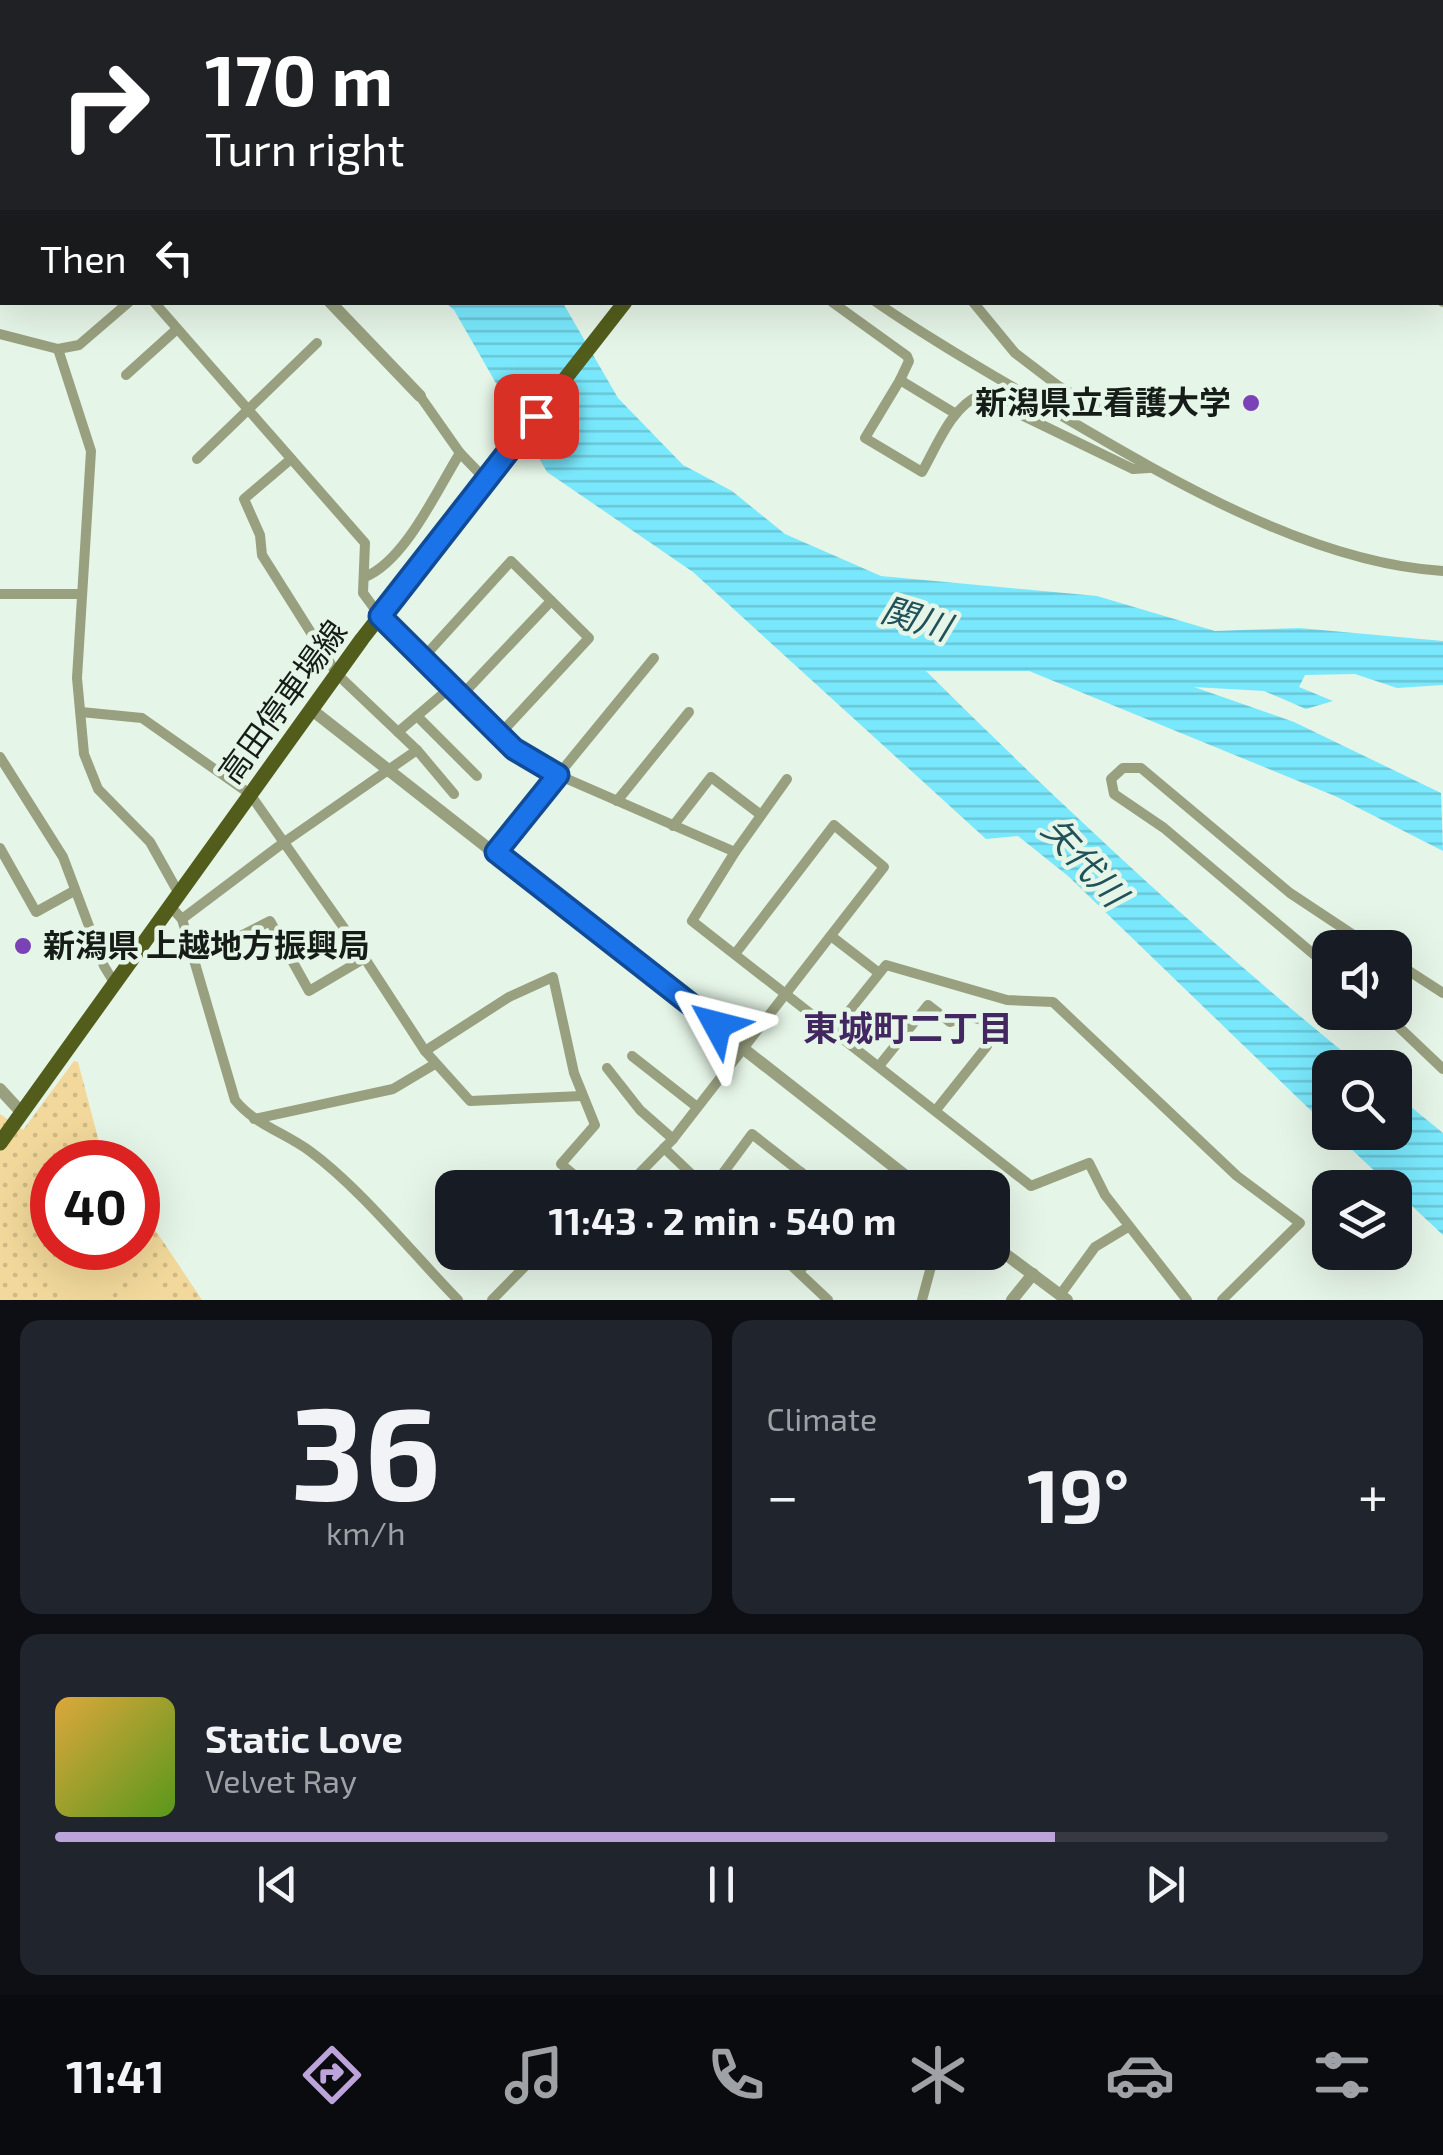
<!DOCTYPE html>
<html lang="en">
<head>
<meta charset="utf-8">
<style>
	:root { --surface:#171b24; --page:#20242c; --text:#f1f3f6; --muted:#9ea1a6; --line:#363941; --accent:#bca3da }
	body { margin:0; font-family:"Exo 2","Noto Sans JP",sans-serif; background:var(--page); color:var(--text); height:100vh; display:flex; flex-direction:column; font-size:38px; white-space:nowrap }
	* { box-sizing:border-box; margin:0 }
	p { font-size:32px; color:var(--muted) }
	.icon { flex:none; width:55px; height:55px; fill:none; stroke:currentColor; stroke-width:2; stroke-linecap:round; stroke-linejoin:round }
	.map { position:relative; height:1300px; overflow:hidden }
	.panel { display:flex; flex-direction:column; gap:20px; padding:20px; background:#0d0f14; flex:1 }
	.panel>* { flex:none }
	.hud { position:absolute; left:0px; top:0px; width:1445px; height:305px; box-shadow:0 10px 40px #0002; background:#202124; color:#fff; overflow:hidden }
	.controls { position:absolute; left:1312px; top:930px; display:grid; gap:20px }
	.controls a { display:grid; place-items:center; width:100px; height:100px; border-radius:20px; background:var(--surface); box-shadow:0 10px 40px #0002; font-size:50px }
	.speed { position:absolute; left:30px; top:1140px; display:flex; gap:20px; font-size:50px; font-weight:700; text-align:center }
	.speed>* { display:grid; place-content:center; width:130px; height:130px; border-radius:50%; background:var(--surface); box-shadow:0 10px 40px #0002; line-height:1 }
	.speed .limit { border:15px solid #d22; background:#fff; color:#111 }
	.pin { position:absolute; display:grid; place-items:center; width:85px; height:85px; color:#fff; margin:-42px; border-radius:20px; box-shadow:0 5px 15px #0006 }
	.me { position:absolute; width:110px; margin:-55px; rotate:308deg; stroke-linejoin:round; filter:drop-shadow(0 0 8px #0008) }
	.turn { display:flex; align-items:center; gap:35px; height:210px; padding:0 40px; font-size:45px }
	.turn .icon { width:130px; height:130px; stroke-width:2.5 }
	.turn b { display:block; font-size:70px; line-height:85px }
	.then { display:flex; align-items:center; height:95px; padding:0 40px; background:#0003; gap:20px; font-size:38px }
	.big { font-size:75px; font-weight:700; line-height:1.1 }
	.panel .widget { flex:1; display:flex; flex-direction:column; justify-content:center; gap:15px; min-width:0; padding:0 35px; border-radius:20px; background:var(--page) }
	.panel .dial { align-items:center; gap:0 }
	.dial b { font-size:130px; line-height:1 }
	.song { display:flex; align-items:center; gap:30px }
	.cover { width:120px; height:120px; border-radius:15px; background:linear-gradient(135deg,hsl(40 70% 55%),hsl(90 70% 35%)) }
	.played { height:10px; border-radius:5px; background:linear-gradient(90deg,var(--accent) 75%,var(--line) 75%) }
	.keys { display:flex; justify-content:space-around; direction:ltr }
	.heat { display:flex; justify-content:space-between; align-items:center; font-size:55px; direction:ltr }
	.panel .tiles { flex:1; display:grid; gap:20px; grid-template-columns:1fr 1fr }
	.widget:last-child { grid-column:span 2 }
	.trip { position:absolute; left:435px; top:1170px; width:575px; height:100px; border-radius:20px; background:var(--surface); box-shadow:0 10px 40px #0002; font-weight:700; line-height:100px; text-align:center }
	.tabs { display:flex; height:160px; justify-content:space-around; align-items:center; background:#090b0e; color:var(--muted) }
	.tabs .icon { width:70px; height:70px }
	.tabs .current { color:var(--accent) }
	.tabs b { font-size:45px; color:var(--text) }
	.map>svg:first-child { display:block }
</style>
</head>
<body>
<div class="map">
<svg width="1443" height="1300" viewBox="0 0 1443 1300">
	<defs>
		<pattern id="grass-dots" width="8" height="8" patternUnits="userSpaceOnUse" patternTransform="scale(2.5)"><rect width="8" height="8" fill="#f2d89a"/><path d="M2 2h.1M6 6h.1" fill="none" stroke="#cfb984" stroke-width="1.8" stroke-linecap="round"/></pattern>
		<pattern id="water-rules" width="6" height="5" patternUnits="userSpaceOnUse" patternTransform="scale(2.5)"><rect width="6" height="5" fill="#7ae8fc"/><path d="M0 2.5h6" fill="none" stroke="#69c6d7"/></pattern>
	</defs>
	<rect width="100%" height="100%" fill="#e5f5e7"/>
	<!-- grass -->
	<polygon fill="url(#grass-dots)" points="74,1061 78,1062 98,1138 108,1162 52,1162 52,1248 138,1248 138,1204 202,1300 0,1300 0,1114 23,1130"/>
	<!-- garden -->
	<g fill="#f2d89a">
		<polygon points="138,1234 151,1244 109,1300 74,1300 43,1276 64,1248 138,1248"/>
		<polygon points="143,1279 170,1300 127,1300"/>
	</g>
	<!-- water -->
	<g fill="url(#water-rules)">
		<polygon points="109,0 320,0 322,2 112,2"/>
		<path d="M 446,303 L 563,303 L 618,398 L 683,465 L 732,491 L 785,534 L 881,576 L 1097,596 L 1215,631 L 1299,628 L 1443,641 L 1443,685 L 1397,688 L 1355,674 L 1305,675 L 1299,687 L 1333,701 L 1306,709 L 1264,691 L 1194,687 L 1294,722 L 1441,793 L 1443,851 L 1335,796 L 1029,671 L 926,671 C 1066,810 1209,944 1362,1067 L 1330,1068 L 1330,1129 L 1068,876 L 1018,836 L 986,839 L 693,572 L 547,472 L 454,310 Z"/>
		<polygon points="1395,1094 1443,1133 1443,1235 1334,1133 1395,1132"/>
	</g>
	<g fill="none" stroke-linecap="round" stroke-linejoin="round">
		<!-- minor -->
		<g stroke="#98a07f" stroke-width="10">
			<polyline points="536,0 538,2"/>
			<polyline points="661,0 662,2"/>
			<polyline points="946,0 950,2"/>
			<polyline points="1041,0 1044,2"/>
			<polyline points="825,2 826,0"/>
			<polyline points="859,2 860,0"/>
			<polyline points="909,2 910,0"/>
			<polyline points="1014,2 1016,0"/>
			<polyline points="1173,2 1174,0"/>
			<polyline points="0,93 2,95"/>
			<polyline points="0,176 2,178"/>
			<polyline points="0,246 2,245"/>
			<polyline points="154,302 365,543 363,593 380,616 514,749 558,775 735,852"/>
			<polyline points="832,302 907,356 909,361 900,380"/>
			<path d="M 876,302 C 931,340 989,373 1045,406 C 1161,474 1307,563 1443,571"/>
			<polyline points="973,302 1015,353 1057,385 1104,412"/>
			<polyline points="0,334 58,349 79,345 129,302"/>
			<polyline points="58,349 91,451 77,678 84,754 98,789 150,842 178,892"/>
			<polyline points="126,375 177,329"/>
			<polyline points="420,396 460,453 486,480"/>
			<path d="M 956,414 L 900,380 L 865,438 L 922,472 C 937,446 951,407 980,395 L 1133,469 L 1149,468"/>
			<polyline points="197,459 317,343"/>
			<polyline points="291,459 244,499 260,535 262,555 337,674 417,750 454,794"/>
			<path d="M 365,577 C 405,561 437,490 460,453"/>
			<polyline points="0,594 82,594"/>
			<polyline points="423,658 511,561 589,638 499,735"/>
			<polyline points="461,696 551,601"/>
			<polyline points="81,712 142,718 250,794 358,948 425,1051 470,1101 582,1096"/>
			<polyline points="417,716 477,776"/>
			<polyline points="398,732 451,687"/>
			<polyline points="0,757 63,857 104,966 115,984"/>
			<polyline points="787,779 735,852 692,921 1031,1186 1089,1163 1105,1195 1187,1300"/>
			<polyline points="617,801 689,712"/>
			<polyline points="673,826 711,777 761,815"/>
			<polyline points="0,848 36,912 74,891"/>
			<polyline points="495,852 654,658"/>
			<path d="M 169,905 L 182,919 L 235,1100 C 255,1125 286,1133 311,1152 C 361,1189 413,1254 458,1300"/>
			<polyline points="182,919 283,843 417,750"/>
			<polyline points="831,936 879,973"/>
			<polyline points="194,960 270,921 309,991 365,958"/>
			<polyline points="1395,962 1443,993"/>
			<polyline points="1330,968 1164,828 1114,794 1111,779 1123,768 1141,768 1290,893 1373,948"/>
			<polyline points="1383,1012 1443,1069"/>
			<polyline points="834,1030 886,965 1007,1000 1053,1002 1237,1176 1300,1223 1222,1300"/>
			<polyline points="425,1051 509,997 553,977 574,1073 595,1125 561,1164 590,1188"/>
			<polyline points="632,1056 697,1107"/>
			<polyline points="879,1066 928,1005 950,1022 968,1016 992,1023 987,1046 936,1110"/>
			<polyline points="607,1068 640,1110 673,1139"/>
			<polyline points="254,1119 393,1089 435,1064"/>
			<polyline points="664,1148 706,1188"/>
			<polyline points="625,1188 673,1139 884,867 834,825 735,954"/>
			<polyline points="712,1188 752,1134 821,1188"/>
			<polyline points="789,1188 801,1172"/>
			<polyline points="777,1252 828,1300"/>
			<polyline points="799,1272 815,1252"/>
			<polyline points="1060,1295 1095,1247 1128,1227"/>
			<polyline points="492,1300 539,1252"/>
			<polyline points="922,1300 935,1252"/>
		</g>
		<!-- tertiary -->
		<g stroke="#98a07f" stroke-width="12">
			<polyline points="788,0 792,2"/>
			<polyline points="1124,2 1125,0"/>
			<polyline points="0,11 2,12"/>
			<polyline points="1442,300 1443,301"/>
			<polyline points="330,302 420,396"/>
			<polyline points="312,710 921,1188"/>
			<polyline points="0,1089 22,1113"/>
			<polyline points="992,1244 1067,1300"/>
			<polyline points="1012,1300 1033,1274"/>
		</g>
		<!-- primary -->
		<g stroke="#525d1c" stroke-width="15">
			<polyline points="687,0 687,2"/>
			<polyline points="0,1143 362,639 625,302"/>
		</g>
	</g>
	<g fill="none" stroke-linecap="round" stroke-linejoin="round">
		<defs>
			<polyline id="route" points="536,416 380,616 514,749 558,775 496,852 717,1025"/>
		</defs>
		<!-- route casing -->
		<use href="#route" stroke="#114b97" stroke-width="25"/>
		<!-- route -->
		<use href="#route" stroke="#1a73e8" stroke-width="18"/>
	</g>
	<!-- markers -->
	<g fill="#7b42b8" stroke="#e5f5e7" stroke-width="4">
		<circle cx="1251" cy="403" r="10"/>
		<circle cx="23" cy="946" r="10"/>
	</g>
	<g text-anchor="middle" stroke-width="9" stroke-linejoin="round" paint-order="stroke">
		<!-- poi labels -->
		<g font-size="32" font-weight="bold" fill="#161c17" stroke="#e5f5e7" text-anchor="end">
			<text x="1231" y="414">新潟県立看護大学</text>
			<text x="43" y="957" text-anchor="start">新潟県 上越地方振興局</text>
		</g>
		<!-- street labels -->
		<g font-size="32" fill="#161c17" stroke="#e5f5e7">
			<text transform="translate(283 702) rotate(-54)" y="11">高田停車場線</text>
		</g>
		<!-- water labels -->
		<g font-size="35" font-style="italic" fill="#21515a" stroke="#e5f5e7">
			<text transform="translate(916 619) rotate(17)" y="12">関川</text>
			<text transform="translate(1084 862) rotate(48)" y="12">矢代川</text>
		</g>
		<!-- neighbourhood labels -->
		<g font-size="35" font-weight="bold" fill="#422761" stroke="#e5f5e7">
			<text x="908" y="1041">東城町二丁目</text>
		</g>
	</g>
</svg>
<div class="controls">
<a><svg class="icon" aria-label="sound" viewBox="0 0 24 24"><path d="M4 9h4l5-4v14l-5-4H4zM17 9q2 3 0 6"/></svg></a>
<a><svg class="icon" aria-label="search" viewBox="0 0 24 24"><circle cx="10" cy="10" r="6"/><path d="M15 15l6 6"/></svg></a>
<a><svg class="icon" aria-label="layers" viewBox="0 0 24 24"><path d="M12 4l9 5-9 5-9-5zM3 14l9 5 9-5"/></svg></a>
</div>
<div class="speed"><div class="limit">40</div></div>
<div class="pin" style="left:536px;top:416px;background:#d93025"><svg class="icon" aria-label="arrive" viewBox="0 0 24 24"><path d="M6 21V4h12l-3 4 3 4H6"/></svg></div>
<svg class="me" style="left:717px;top:1025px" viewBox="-20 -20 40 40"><path d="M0-17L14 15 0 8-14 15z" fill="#1a73e8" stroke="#fff" stroke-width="4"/></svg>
<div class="trip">11:43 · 2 min · 540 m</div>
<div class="hud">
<div class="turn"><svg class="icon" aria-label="right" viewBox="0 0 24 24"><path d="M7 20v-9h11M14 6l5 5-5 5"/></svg><div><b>170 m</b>Turn right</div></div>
<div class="then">Then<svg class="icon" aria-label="left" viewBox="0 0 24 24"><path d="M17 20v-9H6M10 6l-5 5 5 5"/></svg></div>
</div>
</div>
<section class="panel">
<div class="tiles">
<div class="widget dial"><b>36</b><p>km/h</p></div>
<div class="widget"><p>Climate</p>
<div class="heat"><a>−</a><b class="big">19°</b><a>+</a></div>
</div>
<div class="widget">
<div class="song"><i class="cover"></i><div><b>Static Love</b><p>Velvet Ray</p></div></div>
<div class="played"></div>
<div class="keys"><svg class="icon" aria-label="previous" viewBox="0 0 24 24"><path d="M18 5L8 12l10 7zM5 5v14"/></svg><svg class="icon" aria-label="pause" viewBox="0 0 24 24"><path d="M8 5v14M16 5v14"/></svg><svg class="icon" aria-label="next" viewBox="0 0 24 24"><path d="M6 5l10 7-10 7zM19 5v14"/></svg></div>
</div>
</div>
</section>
<nav class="tabs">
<b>11:41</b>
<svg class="icon current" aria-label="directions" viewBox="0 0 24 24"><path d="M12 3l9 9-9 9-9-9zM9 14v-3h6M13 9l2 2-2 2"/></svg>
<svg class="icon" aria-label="music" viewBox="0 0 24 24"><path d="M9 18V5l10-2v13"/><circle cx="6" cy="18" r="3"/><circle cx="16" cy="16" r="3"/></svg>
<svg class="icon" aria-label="phone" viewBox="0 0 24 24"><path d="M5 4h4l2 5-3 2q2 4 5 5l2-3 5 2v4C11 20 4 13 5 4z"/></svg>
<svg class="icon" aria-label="climate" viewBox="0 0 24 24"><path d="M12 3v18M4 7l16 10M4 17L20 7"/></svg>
<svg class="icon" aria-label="car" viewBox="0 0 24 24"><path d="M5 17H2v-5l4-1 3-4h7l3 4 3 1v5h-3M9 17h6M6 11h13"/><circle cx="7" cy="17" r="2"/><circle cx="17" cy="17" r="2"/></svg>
<svg class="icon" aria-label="filters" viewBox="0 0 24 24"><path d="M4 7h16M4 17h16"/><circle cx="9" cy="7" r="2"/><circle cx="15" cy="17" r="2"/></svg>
</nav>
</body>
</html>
